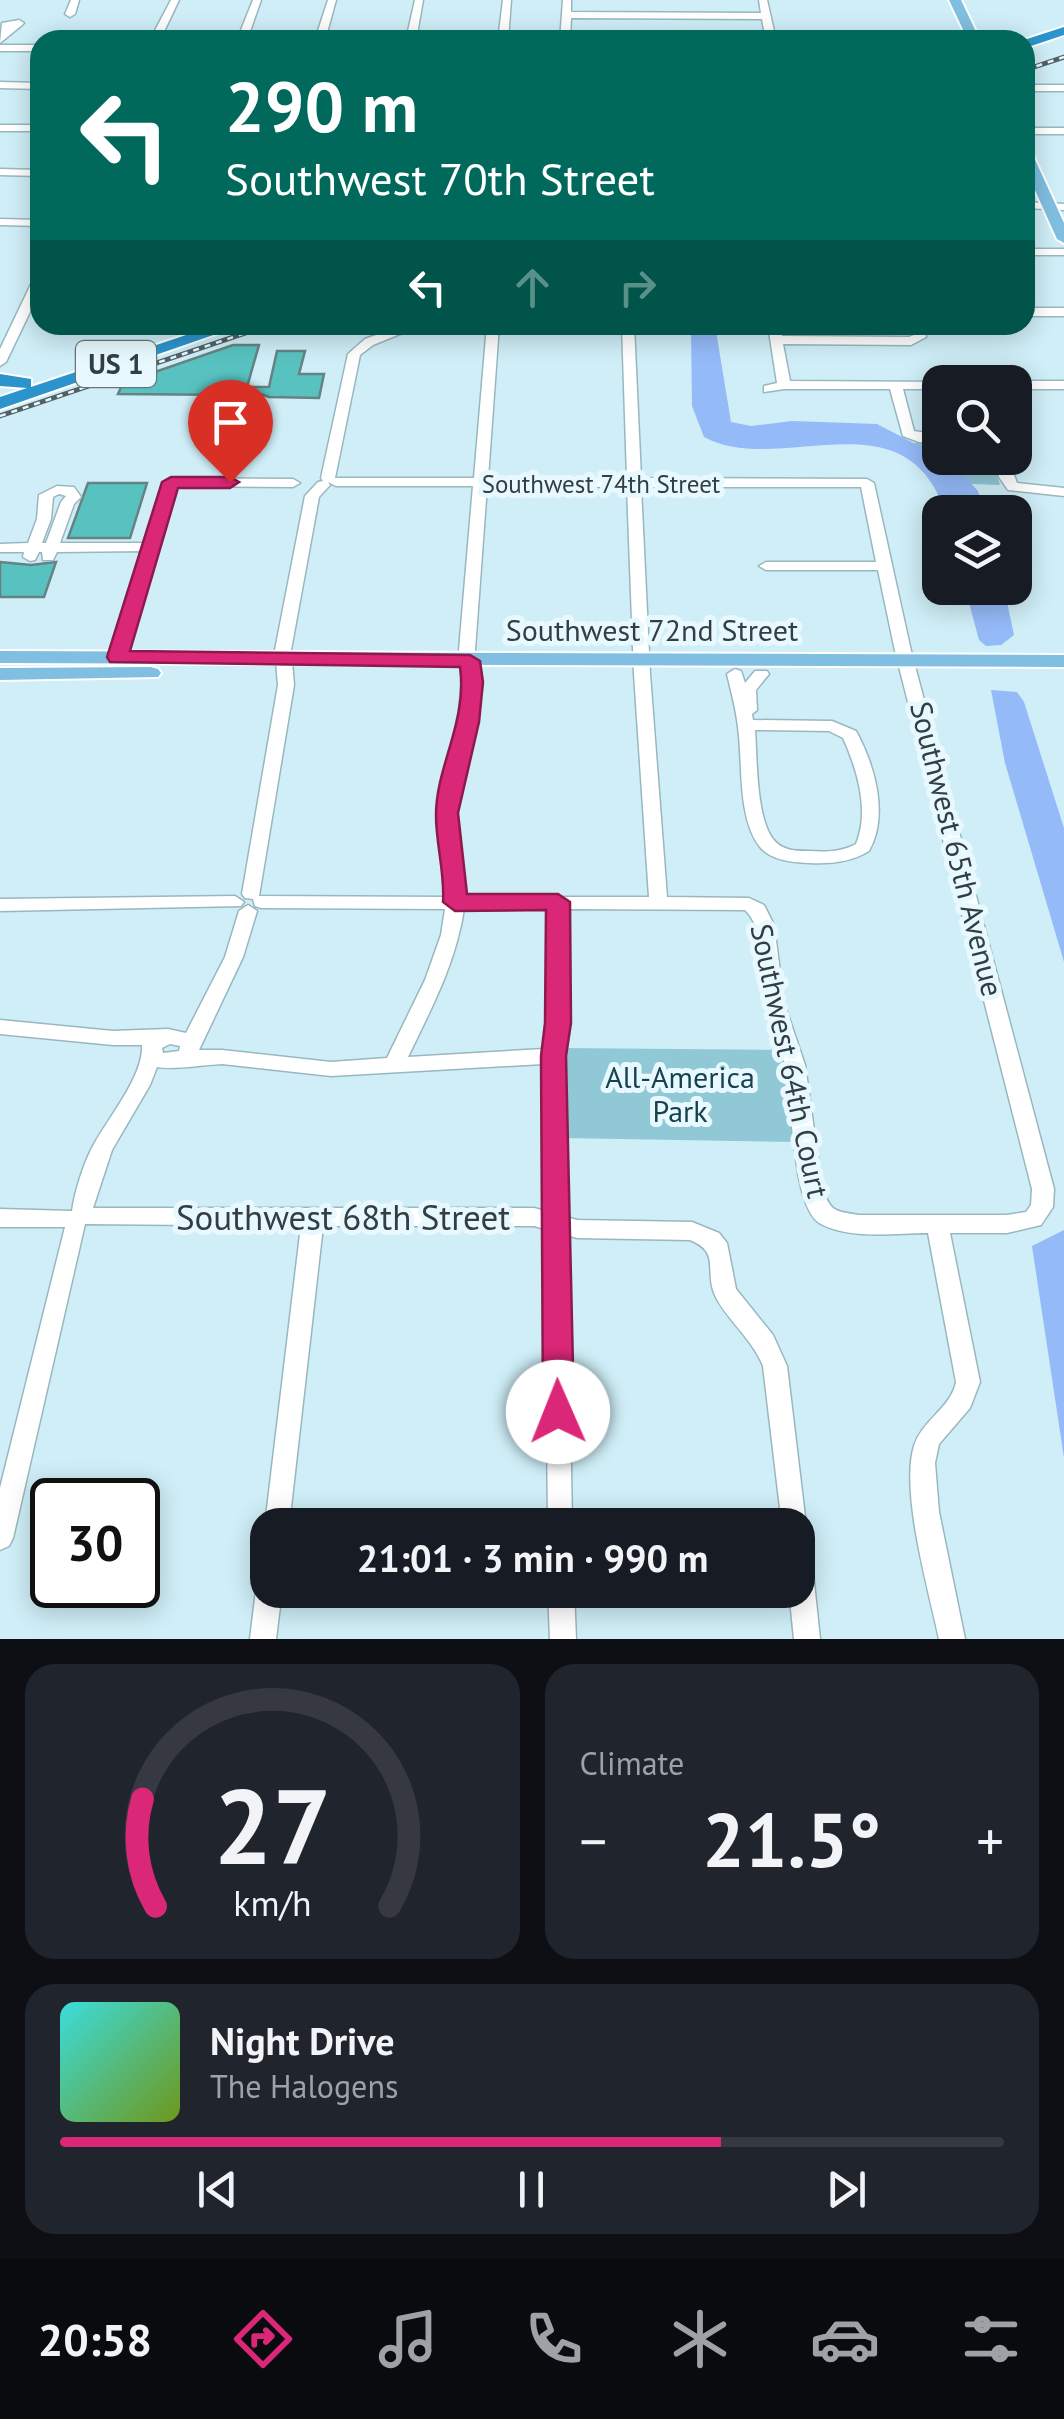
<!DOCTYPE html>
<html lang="en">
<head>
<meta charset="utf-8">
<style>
	:root { --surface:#171b24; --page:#20242c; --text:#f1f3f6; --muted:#9ea1a6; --line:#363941; --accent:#db2777 }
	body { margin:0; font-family:"PT Sans",sans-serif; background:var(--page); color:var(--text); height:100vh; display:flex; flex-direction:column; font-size:38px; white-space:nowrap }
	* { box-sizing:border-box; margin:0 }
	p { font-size:32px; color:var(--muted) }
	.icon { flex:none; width:55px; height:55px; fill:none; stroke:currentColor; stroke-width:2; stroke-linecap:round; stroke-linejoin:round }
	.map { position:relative; height:1639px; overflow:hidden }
	.sheet { display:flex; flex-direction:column; gap:25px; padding:25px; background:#0d0f14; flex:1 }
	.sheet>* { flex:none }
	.guide { position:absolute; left:30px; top:30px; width:1005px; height:305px; border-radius:30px; box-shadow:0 5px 25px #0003; background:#00695c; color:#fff; overflow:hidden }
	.fabs { position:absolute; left:922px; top:365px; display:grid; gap:20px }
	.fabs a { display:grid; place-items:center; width:110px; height:110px; border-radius:20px; background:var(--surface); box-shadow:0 5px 25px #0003; font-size:50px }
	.speed { position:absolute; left:30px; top:1478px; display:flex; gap:20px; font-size:50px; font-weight:700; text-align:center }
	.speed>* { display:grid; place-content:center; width:130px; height:130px; border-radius:50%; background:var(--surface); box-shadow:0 5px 25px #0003; line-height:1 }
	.speed .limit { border:5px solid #111; border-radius:15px; background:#fff; color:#111 }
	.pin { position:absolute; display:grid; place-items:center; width:85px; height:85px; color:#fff; margin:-102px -42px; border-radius:50% 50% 50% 0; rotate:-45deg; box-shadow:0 0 10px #0007 }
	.pin .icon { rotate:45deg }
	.me { position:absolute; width:110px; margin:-55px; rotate:359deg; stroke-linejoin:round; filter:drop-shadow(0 0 8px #0008) }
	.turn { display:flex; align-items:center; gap:35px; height:210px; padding:0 30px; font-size:45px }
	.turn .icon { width:130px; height:130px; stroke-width:2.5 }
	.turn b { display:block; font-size:70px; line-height:85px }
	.lanes { display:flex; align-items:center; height:95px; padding:0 30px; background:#0003; justify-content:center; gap:50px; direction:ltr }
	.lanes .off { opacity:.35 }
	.big { font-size:75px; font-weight:600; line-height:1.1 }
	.sheet .tile { flex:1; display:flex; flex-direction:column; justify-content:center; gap:15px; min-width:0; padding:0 35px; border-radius:30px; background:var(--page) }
	.sheet .dial { align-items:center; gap:0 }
	.dial svg { height:260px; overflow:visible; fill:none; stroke:var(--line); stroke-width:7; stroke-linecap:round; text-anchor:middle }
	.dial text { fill:var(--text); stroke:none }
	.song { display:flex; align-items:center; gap:30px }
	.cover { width:120px; height:120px; border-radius:15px; background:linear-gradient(135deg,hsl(180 70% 55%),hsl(80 70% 35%)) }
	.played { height:10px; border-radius:5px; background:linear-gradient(90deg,var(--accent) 70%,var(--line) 70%) }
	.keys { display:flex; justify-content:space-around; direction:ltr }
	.heat { display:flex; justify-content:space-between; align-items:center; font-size:55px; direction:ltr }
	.sheet .tiles { flex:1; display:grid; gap:25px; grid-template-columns:1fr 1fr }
	.tile:last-child { grid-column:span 2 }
	.trip { position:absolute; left:250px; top:1508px; width:565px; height:100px; border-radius:30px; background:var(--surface); box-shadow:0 5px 25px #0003; font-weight:600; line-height:100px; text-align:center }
	.tabs { display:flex; height:160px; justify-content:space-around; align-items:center; background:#090b0e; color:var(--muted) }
	.tabs .icon { width:70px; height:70px }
	.tabs .active { color:var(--accent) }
	.tabs b { font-size:45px; color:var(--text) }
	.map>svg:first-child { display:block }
</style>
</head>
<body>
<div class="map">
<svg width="1064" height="1639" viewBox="0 0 1064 1639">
	<rect width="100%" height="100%" fill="#cfeef7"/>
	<!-- green -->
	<g fill="#91c8d6">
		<polygon points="913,443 940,443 940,458 991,458 1000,485 972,484"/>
		<polygon points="560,1048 784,1050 799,1142 562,1138"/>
	</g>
	<!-- water -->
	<g fill="#95baf8">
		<path d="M 691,325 L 715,325 L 731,422 L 751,426 L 792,421 L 877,424 L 925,449 L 966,478 L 978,491 L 984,512 L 945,512 C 905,391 779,478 704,437 L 692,406 Z"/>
		<polygon points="965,588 1004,588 1014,635 1001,645 986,646 979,640"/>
		<polygon points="991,690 1017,692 1024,702 1064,828 1064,962 1005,763"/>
		<polygon points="1064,1230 1064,1458 1032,1246"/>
	</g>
	<!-- building -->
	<g fill="#58c2c0" stroke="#658382" stroke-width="2.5">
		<polygon points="233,345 259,345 247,387 269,387 277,351 305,351 299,374 324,374 319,398 269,397 247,389 238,395 118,394 123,383"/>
		<polygon points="88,483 147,483 130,538 68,538"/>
		<polygon points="0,562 31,565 56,562 44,597 0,597"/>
	</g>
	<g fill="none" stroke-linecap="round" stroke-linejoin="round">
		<defs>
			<g id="minor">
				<polygon points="71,0 79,0 75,14 70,17 65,14"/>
				<polygon points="171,0 179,0 160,40 150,40"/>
				<polygon points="253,0 261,0 247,40 237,40"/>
				<polygon points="328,0 336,0 325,40 315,40"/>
				<polygon points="415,0 423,0 416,40 406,40"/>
				<polygon points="503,0 511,0 508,40 498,40"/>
				<polygon points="563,0 571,0 571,12 761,13 759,0 767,0 776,40 766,40 762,19 571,18 570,40 560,40"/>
				<polygon points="19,20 24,23 22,25 0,43 2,23"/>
				<rect x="0" y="45" width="40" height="6"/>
				<polygon points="0,82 40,83 40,89 0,88"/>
				<rect x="1025" y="85" width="39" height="6"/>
				<rect x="0" y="125" width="40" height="6"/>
				<rect x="1025" y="128" width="39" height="6"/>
				<polygon points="0,169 40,170 40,176 0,175"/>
				<polygon points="1025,202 1064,204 1064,210 1025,208"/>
				<polygon points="0,219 40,220 40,226 0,225"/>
				<rect x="1025" y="249" width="39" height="6"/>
				<polygon points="40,274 40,291 6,362 0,366 0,349 34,278"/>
				<rect x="1025" y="308" width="39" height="8"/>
				<path d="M 404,325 L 422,325 L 373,345 L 360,355 L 335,478 L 474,478 L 487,325 L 499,325 L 488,478 L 627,478 L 622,325 L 634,325 L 641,478 L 867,479 L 874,483 L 911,651 L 1054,1189 L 1053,1207 L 1041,1225 L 1007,1233 L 950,1233 L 980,1382 L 970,1408 L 939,1444 L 935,1463 L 939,1512 L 965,1639 L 939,1639 C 929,1591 900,1492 914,1446 C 922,1420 951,1408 956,1382 L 928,1233 C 896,1233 851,1240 821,1224 C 791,1208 793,1098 785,1064 C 778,1039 766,1016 763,990 C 760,967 764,927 745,910 L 567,909 L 568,1023 L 563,1056 L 566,1217 L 577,1220 L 692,1222 L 719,1233 L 727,1243 L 736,1289 L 773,1335 L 787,1366 L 806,1525 L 803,1533 L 798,1535 L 798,1525 L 782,1525 L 763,1366 C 752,1338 723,1316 714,1293 C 705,1269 720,1252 690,1240 L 577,1238 L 567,1235 L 572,1525 L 548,1525 L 545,1229 L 534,1226 L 323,1226 L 289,1525 L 268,1525 L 268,1532 L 265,1525 L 301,1226 L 85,1224 L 13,1538 L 9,1546 L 0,1550 L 0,1488 L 65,1227 L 0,1227 L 0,1209 L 72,1211 C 75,1190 84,1162 94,1144 C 109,1117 144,1075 142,1045 L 113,1045 L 0,1034 L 0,1020 L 113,1031 L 168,1029 L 186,1033 L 225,957 L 239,911 L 248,905 L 257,911 L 243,957 L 199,1050 L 222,1050 L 331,1062 L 387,1058 L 425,980 L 441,935 L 445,909 L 261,908 L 255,906 L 253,899 L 245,898 L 242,894 L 278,685 L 275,650 L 305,496 L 318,482 L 323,481 L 321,478 L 348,354 L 365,339 ZM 328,482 L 336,486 L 473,486 L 459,650 C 469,713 444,752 439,811 C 437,840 448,868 446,897 L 259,896 L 294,685 L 291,650 L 319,497 L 330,485 ZM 487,486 L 627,487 L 634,674 L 649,897 L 464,897 C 466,868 454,840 456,811 C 461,752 486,713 475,650 ZM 641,487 L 861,487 L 876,562 L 766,562 L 759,566 L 766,570 L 878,570 L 895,651 L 1032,1189 L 1031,1205 L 1026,1212 L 1007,1215 L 859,1215 C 834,1211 831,1212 822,1188 L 805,1065 L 784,1003 L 774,925 L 764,905 L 749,898 L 667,897 L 650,674 ZM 464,909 L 549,909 L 548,1023 L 544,1049 L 408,1057 C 431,1009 456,963 464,909 ZM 170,1044 L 180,1046 L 179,1051 L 163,1053 L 162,1048 ZM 222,1064 L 331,1076 L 543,1064 L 545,1211 L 534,1208 L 93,1208 L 112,1150 L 150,1085 L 157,1067 C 174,1070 202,1065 222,1064 Z"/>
				<polygon points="768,325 780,325 782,336 909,337 914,335 912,325 924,325 926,337 911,345 783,344 790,381 945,382 940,382 940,389 903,389 914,431 940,435 940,443 919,442 903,436 890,389 784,389 764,392 764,386 777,383"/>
				<polygon points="1015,381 1064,381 1064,389 1015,389 1015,382 1010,382"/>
				<polygon points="994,458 1008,458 1017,483 1064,488 1064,496 1008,490 999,477"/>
				<path d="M 171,478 L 293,479 L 300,483 L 293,487 L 177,486 L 128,650 L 111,676 L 99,676 L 97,673 L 112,650 L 143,551 L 57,552 L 53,560 L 43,560 L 42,552 L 39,552 L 35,560 L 30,561 L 23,557 L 24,552 L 0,552 L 0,544 L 28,543 L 37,519 L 39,495 L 57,486 L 74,487 L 81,497 L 74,504 L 60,543 L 145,543 L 164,482 ZM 59,494 L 66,496 L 61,502 L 46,543 L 42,543 L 51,519 L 53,497 Z"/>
				<path d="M 735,669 L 741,671 L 745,683 L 755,671 L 767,671 L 769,674 L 756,690 L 757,710 L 752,714 L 753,720 L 832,721 L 856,731 C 875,766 889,815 869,851 C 851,862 831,864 810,863 C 793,862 772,861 760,847 C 737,818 743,762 738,727 C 736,709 731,691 727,674 ZM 755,730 L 829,731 L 843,738 C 857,769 870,811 856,844 C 841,852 826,852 809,851 C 796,851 782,851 773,839 C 756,817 757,758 755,730 Z"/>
				<polygon points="235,896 244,902 241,906 0,911 0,899"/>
				<polygon points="798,1542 807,1546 811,1554 820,1639 794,1639 789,1590 798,1590"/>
				<polygon points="268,1579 268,1590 282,1590 276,1639 250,1639 256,1590 260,1581"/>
				<polygon points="548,1590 574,1590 576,1639 550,1639"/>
			</g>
			<g id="major">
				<polygon points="949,0 961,0 980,40 968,40"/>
				<polygon points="1025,149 1032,153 1064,223 1064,243 1057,239 1025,168"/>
				<polygon points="0,651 1064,655 1064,667 0,663"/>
				<polygon points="151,667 158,669 161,673 158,677 0,680 0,668"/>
			</g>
			<g id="highway">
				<polygon points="1064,27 1064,35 1025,48 1024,40"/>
				<polygon points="216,325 242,325 0,409 0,397 27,388 0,386 0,374 31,379 31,387"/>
			</g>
		</defs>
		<!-- minor casing -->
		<use href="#minor" stroke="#99b7bf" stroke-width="3"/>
		<!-- major casing -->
		<use href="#major" stroke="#fff" stroke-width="4"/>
		<!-- highway casing -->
		<use href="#highway" stroke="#fff" stroke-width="4"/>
		<!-- minor -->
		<use href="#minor" fill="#fff" fill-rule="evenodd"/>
		<!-- major -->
		<use href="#major" fill="#80bfe1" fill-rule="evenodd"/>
		<!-- highway -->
		<use href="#highway" fill="#2c94cd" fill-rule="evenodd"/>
		<defs>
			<g id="rail">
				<polyline points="1025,70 1064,57"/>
				<polyline points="0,416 269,325"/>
			</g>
		</defs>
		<!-- rail casing -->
		<use href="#rail" stroke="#516165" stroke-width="5"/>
		<!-- rail -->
		<use href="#rail" stroke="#e7f9fe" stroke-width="2.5" stroke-dasharray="6" stroke-linecap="butt"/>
	</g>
	<!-- route -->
	<path fill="#db2777" stroke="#8e194d" stroke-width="2.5" d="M 171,477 L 230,477 L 239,482 L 230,488 L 178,488 L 130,651 L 470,655 L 480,661 L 483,682 L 479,722 L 458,813 L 467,894 L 558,894 L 570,902 L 571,1023 L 566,1056 L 574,1412 L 569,1421 L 558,1425 L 548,1421 L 543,1412 L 541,1056 L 545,1023 L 546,910 L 455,911 L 443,902 C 445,873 436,845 436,815 C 436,766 468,721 460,667 L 110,662 L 107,657 L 162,482 Z"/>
	<g text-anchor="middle" stroke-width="10" stroke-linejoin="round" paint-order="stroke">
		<!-- far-street labels -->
		<g font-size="25" fill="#323e41" stroke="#e7f9fe">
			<text x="601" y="493">Southwest 74th Street</text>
		</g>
		<!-- shield labels -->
		<rect fill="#e7f9fe" stroke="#68767a" stroke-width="2.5" x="76" y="341" width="80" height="46" rx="8"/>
		<g font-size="28" font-weight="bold" fill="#323e41">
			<text x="116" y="374">US 1</text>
		</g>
		<!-- street labels -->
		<g font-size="30" fill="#323e41" stroke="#e7f9fe">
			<text x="652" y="641">Southwest 72nd Street</text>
			<text transform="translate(956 849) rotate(76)" y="10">Southwest 65th Avenue</text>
			<text transform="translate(789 1061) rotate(78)" y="10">Southwest 64th Court</text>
		</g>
		<!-- park labels -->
		<g font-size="30" fill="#16424d" stroke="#e7f9fe">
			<text x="680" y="1088">All-America<tspan x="680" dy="34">Park</tspan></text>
		</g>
		<!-- near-street labels -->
		<g font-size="35" fill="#323e41" stroke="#e7f9fe">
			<text x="343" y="1230">Southwest 68th Street</text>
		</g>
	</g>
</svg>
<div class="fabs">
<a><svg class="icon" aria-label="search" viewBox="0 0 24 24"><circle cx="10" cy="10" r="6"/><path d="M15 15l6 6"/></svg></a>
<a><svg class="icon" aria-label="layers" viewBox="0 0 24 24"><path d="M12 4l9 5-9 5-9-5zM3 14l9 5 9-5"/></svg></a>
</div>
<div class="speed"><div class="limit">30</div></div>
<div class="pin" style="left:230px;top:482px;background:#d93025"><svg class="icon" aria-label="arrive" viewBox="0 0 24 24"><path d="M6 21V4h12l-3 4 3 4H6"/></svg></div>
<svg class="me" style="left:558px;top:1412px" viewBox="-20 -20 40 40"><circle r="19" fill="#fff"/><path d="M0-13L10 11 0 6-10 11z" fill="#db2777"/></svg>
<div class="trip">21:01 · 3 min · 990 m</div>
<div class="guide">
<div class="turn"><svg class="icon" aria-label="left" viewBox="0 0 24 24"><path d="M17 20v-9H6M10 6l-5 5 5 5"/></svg><div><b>290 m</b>Southwest 70th Street</div></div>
<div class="lanes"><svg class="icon" aria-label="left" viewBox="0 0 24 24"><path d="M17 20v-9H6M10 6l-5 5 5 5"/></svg><svg class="icon off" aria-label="ahead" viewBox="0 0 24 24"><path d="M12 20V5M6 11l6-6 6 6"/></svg><svg class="icon off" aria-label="right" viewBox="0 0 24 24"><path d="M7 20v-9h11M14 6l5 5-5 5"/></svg></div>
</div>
</div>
<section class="sheet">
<div class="tiles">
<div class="tile dial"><svg viewBox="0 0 100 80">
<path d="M14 69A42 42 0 1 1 86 69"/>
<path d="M14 69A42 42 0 0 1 10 36" stroke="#db2777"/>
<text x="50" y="56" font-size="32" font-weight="700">27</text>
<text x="50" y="72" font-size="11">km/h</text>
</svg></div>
<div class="tile"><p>Climate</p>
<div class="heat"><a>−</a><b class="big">21.5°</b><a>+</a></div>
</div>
<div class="tile">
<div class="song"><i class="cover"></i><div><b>Night Drive</b><p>The Halogens</p></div></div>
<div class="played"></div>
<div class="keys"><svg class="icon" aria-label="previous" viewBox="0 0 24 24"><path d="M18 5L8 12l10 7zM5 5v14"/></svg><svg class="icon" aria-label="pause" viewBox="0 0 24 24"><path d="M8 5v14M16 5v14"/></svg><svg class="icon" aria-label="next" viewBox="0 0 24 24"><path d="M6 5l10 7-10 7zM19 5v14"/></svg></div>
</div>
</div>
</section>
<nav class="tabs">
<b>20:58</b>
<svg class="icon active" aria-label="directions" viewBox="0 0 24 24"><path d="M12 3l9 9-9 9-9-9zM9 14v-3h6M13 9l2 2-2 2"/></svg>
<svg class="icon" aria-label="music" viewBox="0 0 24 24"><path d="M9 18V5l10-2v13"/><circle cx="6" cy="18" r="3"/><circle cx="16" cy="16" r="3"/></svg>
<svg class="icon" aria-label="phone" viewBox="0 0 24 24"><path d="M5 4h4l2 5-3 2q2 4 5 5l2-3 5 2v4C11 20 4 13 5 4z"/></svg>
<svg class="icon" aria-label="climate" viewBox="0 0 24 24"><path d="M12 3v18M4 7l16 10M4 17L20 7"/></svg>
<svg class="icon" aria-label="car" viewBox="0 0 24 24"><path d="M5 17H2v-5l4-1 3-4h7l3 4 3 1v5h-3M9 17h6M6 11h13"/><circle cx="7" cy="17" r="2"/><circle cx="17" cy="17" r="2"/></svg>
<svg class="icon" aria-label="filters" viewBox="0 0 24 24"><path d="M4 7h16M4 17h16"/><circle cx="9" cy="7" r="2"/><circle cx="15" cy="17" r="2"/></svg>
</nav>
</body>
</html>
